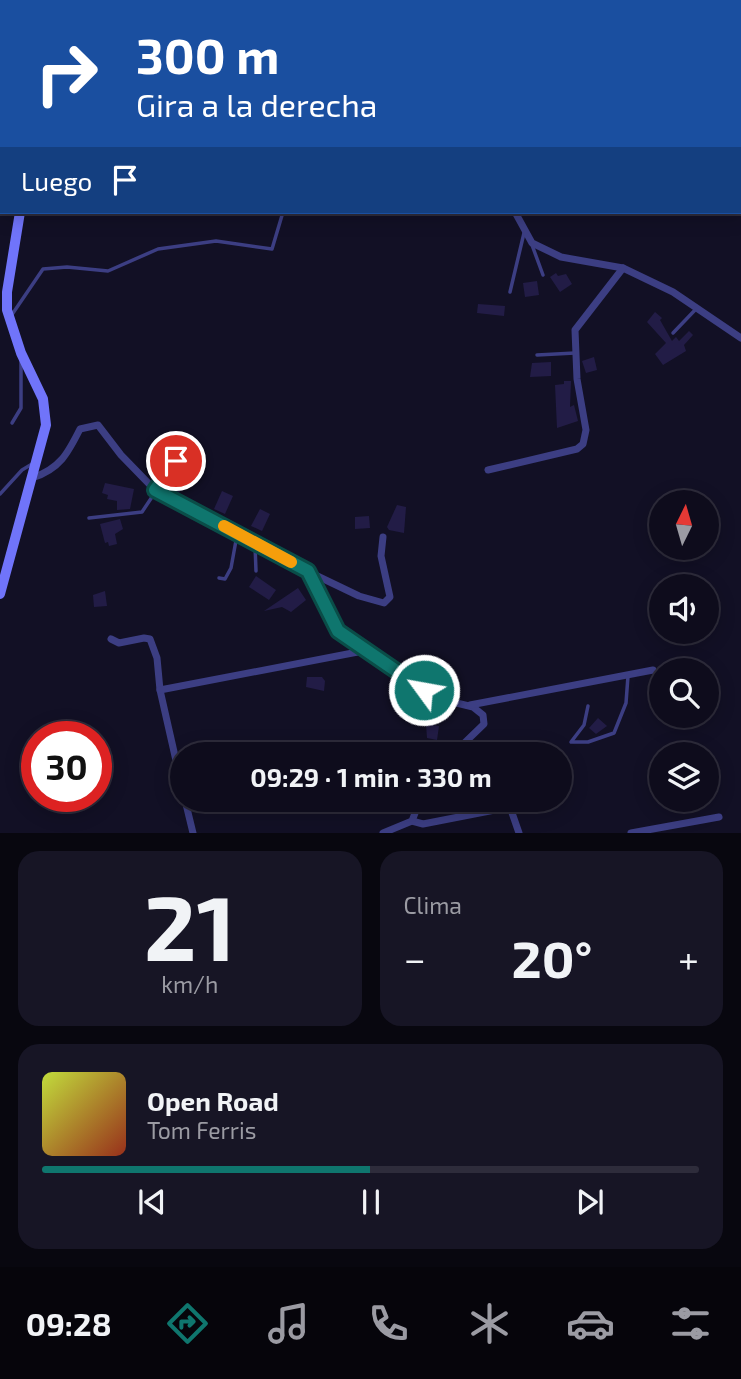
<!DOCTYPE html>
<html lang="es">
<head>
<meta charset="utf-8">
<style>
	:root { --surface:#0e0c1c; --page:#171525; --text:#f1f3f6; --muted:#9b9ba3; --line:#2e2c3b; --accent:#0f766e }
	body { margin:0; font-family:"Exo 2",sans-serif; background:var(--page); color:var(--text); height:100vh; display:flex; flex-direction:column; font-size:26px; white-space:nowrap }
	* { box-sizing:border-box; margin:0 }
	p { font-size:23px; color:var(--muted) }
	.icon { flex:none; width:38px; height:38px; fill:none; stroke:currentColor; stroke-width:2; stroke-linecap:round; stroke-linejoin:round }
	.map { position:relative; height:833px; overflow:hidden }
	.sheet { display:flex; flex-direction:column; gap:18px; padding:18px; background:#08070f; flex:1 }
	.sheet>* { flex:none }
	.banner { position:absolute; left:0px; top:0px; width:742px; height:214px; box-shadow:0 4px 18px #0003,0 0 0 2px var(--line); background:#1a4fa0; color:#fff; overflow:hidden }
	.needle { width:46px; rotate:5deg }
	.controls { position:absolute; left:649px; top:490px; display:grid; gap:14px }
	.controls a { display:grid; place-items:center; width:70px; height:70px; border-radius:50%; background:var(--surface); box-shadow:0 4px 18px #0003,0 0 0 2px var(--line); font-size:35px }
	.speed { position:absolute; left:21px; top:721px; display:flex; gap:14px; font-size:35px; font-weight:700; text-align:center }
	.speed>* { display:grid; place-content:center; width:91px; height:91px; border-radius:50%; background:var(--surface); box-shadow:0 4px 18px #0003,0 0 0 2px var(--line); line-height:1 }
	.speed .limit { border:10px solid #d22; background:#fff; color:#111 }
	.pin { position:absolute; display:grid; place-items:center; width:60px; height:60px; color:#fff; margin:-30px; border:4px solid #fff; border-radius:50%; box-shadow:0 2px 7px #0007 }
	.me { position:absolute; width:77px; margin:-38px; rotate:302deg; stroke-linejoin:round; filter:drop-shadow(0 0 5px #0008) }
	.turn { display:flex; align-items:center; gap:24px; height:147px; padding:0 21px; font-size:32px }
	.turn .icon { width:91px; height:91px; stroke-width:2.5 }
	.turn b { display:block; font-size:49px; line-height:60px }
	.then { display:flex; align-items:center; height:66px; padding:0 21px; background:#0003; gap:14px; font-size:26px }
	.big { font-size:52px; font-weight:700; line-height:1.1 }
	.sheet .widget { flex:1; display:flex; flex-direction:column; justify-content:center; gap:10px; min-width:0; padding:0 24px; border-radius:21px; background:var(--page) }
	.sheet .dial { align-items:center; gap:0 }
	.dial b { font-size:91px; line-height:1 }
	.song { display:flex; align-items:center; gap:21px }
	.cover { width:84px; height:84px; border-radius:10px; background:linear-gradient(135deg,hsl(70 70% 55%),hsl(10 70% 35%)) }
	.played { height:7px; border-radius:4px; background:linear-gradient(90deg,var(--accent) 50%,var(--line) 50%) }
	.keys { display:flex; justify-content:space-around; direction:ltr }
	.heat { display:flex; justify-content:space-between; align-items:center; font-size:38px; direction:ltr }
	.sheet .tiles { flex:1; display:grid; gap:18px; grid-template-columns:1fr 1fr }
	.widget:last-child { grid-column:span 2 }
	.trip { position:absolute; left:170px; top:742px; width:402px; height:70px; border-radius:35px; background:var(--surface); box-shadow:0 4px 18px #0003,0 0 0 2px var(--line); font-weight:700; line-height:70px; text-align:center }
	.tabs { display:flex; height:112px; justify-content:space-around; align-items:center; background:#06050b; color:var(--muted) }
	.tabs .icon { width:49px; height:49px }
	.tabs .selected { color:var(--accent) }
	.tabs b { font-size:32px; color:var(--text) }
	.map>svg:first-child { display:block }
</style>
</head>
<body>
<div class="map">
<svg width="741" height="833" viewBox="0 0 741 833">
	<rect width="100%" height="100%" fill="#121025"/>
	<!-- building -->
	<g fill="#221c46">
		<polygon points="556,273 558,276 566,274 572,284 560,292 550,277"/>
		<polygon points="537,281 539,295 525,297 523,283"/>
		<polygon points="478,304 505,306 504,316 477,313"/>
		<polygon points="655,312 662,318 660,320 672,341 676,337 679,341 689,331 693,335 684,345 686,351 663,365 655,354 666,343 647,322"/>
		<polygon points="594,357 597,370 586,373 582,361"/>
		<polygon points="551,362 551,376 530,377 532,363"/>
		<polygon points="564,381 571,381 570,407 574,405 578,421 557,428 555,385 564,384"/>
		<polygon points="167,435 181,447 174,457 165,451 169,447 163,444"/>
		<polygon points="179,464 192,469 178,495 171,491 179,477 172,474"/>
		<polygon points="105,483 134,489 130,509 117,510 117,501 107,499 108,495 102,493"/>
		<polygon points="222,491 233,496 225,514 214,509"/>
		<polygon points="397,505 406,507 404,533 389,530 387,527"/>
		<polygon points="260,509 270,514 262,531 251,526"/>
		<polygon points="369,516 370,528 355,529 355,517"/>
		<polygon points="120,519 123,529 115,534 117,544 109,546 108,542 105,543 100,524"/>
		<polygon points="256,576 276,590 269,600 249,587"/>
		<polygon points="298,588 306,600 291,612 282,607 264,611"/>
		<polygon points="105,591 107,606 94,607 93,595"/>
		<polygon points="307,677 322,677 325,681 324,691 306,687"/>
		<polygon points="598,718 607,726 596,734 589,728"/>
		<polygon points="426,724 439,726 437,740 427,738"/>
		<polygon points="385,800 411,800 412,802 385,810"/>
	</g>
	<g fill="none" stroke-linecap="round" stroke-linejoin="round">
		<!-- lane -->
		<g stroke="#3c3e83" stroke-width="3.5">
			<polyline points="532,245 543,275"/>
			<polyline points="510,292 524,233"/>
			<polyline points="11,316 43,269 67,267 108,271 158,249 216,241 272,249 283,212"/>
			<polyline points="673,333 696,309"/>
			<polyline points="537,355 575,353"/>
			<polyline points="12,423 21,408 21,362"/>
			<polyline points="0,494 22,470 32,464"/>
			<polyline points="89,518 142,512 176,461 184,455"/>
			<polyline points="255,545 256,571"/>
			<polyline points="219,578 225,579 231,568 237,535"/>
			<polyline points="588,706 584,725 571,742 588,742 614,733 626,703 628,676"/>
		</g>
		<!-- street -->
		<g stroke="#3c3e83" stroke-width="7">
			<polyline points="222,0 226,2"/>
			<polyline points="190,2 195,0"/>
			<polyline points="515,212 532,243 561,257 623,268 673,292 741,338"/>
			<polyline points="488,470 577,449 583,444 586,430 577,379 575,330 623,268"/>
			<path d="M 32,478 C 60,469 68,453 80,429 L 98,425 L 121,455 L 155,490 L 308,571 L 338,631 L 363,651 L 436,698 L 473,707 L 483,715 L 484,724 L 453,754"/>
			<polyline points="309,572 359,596 384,603 390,597 381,556 383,537"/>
			<polyline points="111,639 119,643 144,638 150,639 157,658 160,690 182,787"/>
			<polyline points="160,690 363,651"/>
			<polyline points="470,705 653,670"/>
			<polyline points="185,800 193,833"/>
			<polyline points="412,821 423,824 505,808 511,810 519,833"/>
			<polyline points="383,833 412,821 420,800"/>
			<polyline points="631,833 719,817"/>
		</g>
		<!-- secondary -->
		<g stroke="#7074fa" stroke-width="10">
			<polyline points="74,0 75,2"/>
			<polyline points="149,2 151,0"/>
			<polyline points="0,594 46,425 43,399 21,353 7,310 7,292 20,212"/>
		</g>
	</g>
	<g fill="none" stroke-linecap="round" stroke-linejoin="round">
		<defs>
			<polyline id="route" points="176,461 155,490 308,571 338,631 424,690"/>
		</defs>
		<!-- route casing -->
		<use href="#route" stroke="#0a4d48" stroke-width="18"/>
		<!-- route -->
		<use href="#route" stroke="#0f766e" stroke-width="12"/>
		<!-- slow -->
		<polyline stroke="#f59e0b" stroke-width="12" points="224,526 291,562"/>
	</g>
</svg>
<div class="controls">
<a><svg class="needle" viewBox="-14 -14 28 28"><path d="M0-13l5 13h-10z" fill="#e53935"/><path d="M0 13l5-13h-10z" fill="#9b9ba3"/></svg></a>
<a><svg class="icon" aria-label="sound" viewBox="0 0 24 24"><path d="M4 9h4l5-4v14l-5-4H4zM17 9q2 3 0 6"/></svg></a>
<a><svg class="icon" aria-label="search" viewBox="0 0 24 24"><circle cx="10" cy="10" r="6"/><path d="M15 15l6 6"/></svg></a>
<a><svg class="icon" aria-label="layers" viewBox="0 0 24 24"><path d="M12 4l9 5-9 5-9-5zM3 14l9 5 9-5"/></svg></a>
</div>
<div class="speed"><div class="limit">30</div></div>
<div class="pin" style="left:176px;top:461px;background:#d93025"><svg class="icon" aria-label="arrive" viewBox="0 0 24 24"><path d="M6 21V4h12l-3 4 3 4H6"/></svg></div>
<svg class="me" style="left:424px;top:690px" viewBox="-20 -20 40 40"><circle r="17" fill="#0f766e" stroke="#fff" stroke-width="3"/><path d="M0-11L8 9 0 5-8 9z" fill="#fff"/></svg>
<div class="trip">09:29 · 1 min · 330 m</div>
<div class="banner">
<div class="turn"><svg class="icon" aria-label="right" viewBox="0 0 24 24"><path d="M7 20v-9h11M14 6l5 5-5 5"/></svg><div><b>300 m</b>Gira a la derecha</div></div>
<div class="then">Luego<svg class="icon" aria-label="arrive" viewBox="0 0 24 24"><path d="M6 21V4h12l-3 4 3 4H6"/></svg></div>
</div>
</div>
<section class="sheet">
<div class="tiles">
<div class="widget dial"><b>21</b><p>km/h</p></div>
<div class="widget"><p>Clima</p>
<div class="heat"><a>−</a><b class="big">20°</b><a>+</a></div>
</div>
<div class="widget">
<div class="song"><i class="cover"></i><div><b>Open Road</b><p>Tom Ferris</p></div></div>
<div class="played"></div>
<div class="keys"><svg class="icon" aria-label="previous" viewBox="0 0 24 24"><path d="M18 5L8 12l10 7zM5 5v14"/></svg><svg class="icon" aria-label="pause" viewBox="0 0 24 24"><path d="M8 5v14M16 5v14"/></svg><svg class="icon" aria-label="next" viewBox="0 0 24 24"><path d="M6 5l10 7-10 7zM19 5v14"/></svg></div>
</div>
</div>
</section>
<nav class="tabs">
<b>09:28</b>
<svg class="icon selected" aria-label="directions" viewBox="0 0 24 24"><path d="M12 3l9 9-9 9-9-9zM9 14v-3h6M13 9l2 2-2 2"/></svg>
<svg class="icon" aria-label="music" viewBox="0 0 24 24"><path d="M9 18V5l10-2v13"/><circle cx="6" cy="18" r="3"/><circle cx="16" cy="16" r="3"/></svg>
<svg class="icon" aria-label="phone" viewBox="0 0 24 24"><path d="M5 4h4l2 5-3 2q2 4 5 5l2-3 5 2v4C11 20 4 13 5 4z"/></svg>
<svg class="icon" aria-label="climate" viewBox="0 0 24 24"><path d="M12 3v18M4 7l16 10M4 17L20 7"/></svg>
<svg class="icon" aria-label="car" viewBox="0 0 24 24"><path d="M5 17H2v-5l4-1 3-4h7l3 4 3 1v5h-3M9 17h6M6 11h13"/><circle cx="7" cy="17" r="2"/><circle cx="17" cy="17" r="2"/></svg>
<svg class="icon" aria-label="filters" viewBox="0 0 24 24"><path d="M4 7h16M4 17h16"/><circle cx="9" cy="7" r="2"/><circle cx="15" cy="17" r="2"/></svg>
</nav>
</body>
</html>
